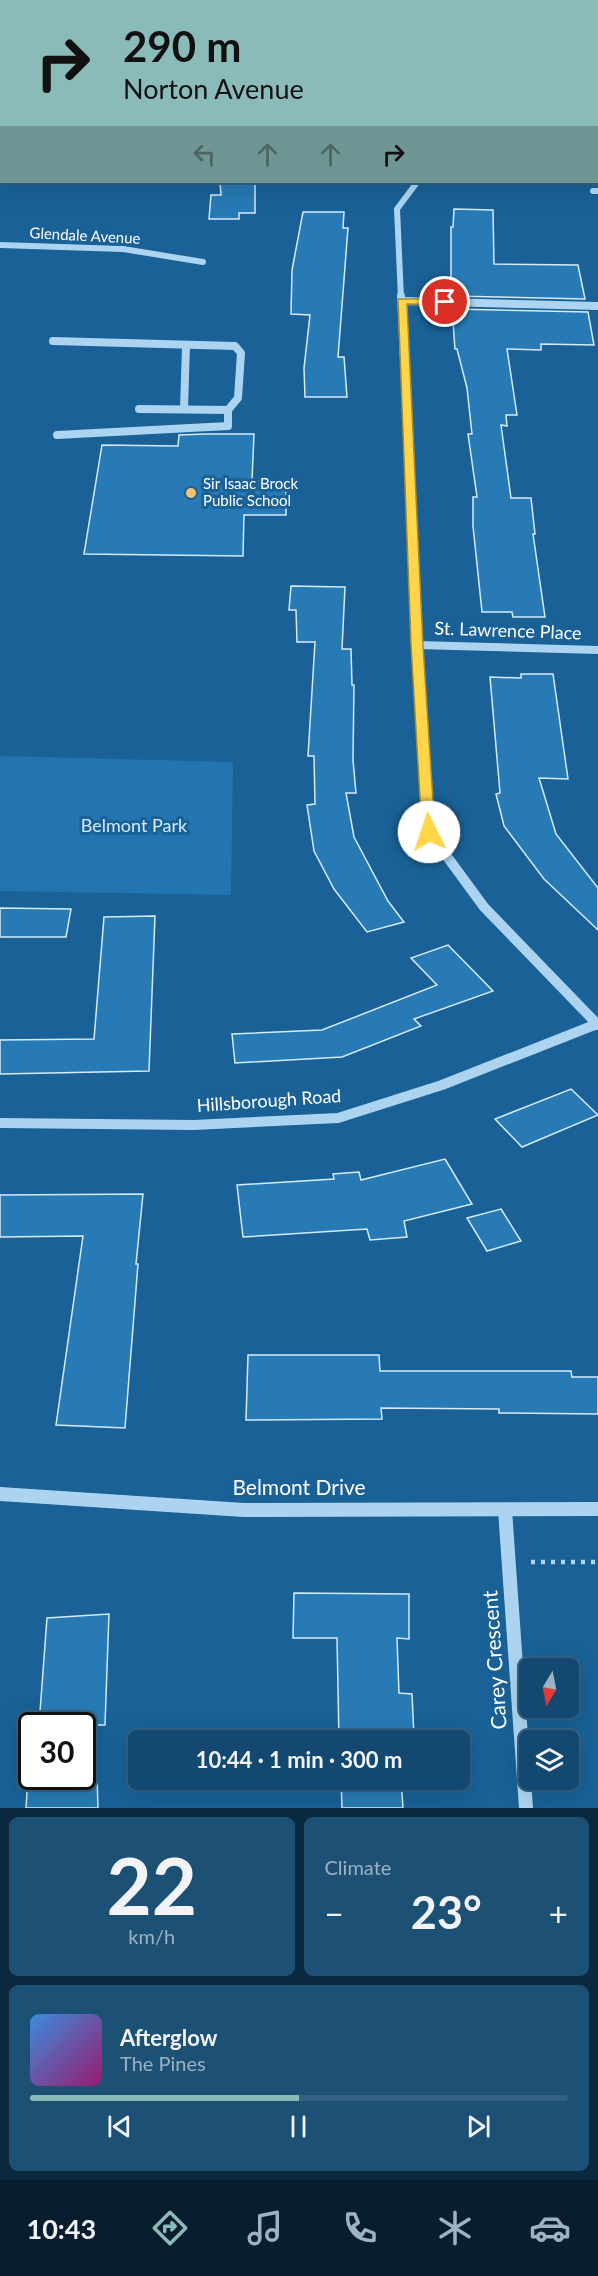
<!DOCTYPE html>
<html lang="en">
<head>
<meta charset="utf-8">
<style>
	:root { --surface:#134970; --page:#1c5075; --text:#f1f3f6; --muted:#9db2c3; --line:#326183; --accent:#8bbbb9 }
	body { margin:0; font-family:Lato,sans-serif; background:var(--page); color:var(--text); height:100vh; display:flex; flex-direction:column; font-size:22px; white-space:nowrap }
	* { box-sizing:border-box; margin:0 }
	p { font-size:20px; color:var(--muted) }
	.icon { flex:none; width:33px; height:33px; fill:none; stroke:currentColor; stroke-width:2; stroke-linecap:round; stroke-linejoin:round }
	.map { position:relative; height:1808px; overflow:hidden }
	.drawer { display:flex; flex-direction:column; gap:9px; padding:9px; background:#0a283e; flex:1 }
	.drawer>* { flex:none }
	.top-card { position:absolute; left:0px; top:0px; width:598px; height:183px; box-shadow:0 6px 24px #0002,0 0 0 2px var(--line); background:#8bbbb9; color:#111; overflow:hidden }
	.needle { width:39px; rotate:190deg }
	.buttons { position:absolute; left:519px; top:1658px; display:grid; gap:12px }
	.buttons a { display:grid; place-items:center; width:60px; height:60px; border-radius:9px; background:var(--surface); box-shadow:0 6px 24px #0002,0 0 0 2px var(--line); font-size:30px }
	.speed { position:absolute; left:18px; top:1712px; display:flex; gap:12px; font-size:30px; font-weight:700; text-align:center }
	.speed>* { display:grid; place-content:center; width:78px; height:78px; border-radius:50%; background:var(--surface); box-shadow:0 6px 24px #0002,0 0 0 2px var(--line); line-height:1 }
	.speed .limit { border:3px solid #111; border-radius:9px; background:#fff; color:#111 }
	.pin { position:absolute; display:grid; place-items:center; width:51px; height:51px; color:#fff; margin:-26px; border:3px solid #fff; border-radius:50%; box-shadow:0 2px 6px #0007 }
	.me { position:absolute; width:66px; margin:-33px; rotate:356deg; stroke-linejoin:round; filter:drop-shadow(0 0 4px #0008) }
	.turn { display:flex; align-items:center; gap:21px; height:126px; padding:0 24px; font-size:27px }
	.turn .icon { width:78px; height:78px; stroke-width:2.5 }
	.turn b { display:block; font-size:42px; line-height:51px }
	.lanes { display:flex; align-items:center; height:57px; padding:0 24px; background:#0003; justify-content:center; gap:30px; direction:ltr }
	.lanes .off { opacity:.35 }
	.big { font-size:45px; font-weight:700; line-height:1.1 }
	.drawer .card { flex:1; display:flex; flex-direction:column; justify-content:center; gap:9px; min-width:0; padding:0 21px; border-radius:9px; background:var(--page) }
	.drawer .dial { align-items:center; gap:0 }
	.dial b { font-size:78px; line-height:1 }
	.song { display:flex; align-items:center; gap:18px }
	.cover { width:72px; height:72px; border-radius:9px; background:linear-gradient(135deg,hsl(210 70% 55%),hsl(320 70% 35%)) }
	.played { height:6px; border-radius:3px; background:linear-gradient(90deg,var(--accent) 50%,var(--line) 50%) }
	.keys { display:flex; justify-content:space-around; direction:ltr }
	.heat { display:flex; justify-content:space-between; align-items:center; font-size:33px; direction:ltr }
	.drawer .tiles { flex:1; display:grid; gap:9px; grid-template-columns:1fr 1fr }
	.card:last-child { grid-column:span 2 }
	.trip { position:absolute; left:128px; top:1730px; width:342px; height:60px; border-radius:9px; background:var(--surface); box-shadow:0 6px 24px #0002,0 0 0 2px var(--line); font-weight:700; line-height:60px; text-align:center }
	.dock { display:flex; height:96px; justify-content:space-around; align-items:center; background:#081d2d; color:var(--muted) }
	.dock .icon { width:42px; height:42px }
	.dock .current { color:var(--accent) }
	.dock b { font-size:27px; color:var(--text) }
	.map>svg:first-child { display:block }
</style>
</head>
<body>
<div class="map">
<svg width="598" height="1808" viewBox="0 0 598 1808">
	<rect width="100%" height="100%" fill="#196196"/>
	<!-- green -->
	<g fill="#2275af">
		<polygon points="390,0 598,0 598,18 597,2"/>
		<polygon points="0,756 233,762 231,895 0,891"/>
	</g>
	<!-- building -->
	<g fill="#287ab4" stroke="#d3ebfb" stroke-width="1.5">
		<polygon points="220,182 255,182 255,213 239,213 239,219 209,219 211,195 221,195"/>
		<polygon points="454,209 493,210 494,264 578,265 585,299 451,296 451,227 453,227"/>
		<polygon points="303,212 344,212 343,228 348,228 338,357 344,357 347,397 305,397 304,368 310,315 291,314 292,270"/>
		<polygon points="452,309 588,312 594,345 541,344 541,350 507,349 517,415 506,415 507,426 501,425 511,498 531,498 535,534 533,534 545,617 513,617 512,612 482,612 473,526 473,497 477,497 468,434 472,434 467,388 457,349 455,349"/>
		<polygon points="205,434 254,434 252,481 286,480 286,515 244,515 243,556 84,554 102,445 178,446 179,435"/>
		<polygon points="291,586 345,587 342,649 351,649 352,685 354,685 353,760 356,793 346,793 354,837 388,901 404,922 367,932 334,889 314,851 307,805 315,804 314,756 308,756 315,642 297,642 296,610 289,610"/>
		<polygon points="521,674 553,674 568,779 539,778 556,834 598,888 598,930 544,879 504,826 496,794 500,793 490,677 521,678"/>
		<polygon points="0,908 71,909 66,937 0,937"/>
		<polygon points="155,916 149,1071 0,1074 0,1040 94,1039 104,917"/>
		<polygon points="448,945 493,991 414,1019 421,1026 342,1057 235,1063 232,1034 322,1030 437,985 411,958"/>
		<polygon points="571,1089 598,1115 522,1147 495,1119"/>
		<polygon points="445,1159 472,1204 404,1221 407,1237 370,1240 367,1229 243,1237 237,1185 334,1179 333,1174 359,1172 361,1180"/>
		<polygon points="143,1194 136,1264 138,1264 125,1428 56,1425 83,1236 0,1237 0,1195"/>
		<polygon points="501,1209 521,1241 487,1251 467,1218"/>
		<polygon points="248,1355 379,1355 380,1371 571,1371 572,1377 598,1377 598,1414 499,1413 499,1409 381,1408 382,1419 246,1420"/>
		<polygon points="294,1593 409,1594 409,1639 397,1638 399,1693 412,1694 414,1737 399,1737 399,1740 339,1740 337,1638 293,1638"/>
		<polygon points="109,1614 105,1725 39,1725 47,1618"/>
		<polygon points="28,1776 97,1776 98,1808 26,1808"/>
		<polygon points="341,1779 401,1779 403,1808 342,1808"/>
	</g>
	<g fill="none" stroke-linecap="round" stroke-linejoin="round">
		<!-- path -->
		<polyline stroke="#acd4f0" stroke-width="4.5" stroke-dasharray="4 6" stroke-linecap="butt" points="531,1562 598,1562"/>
		<!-- minor-far3 -->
		<g stroke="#acd4f0" stroke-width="6">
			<polyline points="593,191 598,191"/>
			<polyline points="0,245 123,249 203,262"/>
			<polyline points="401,298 397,209 415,185"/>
		</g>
		<!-- minor-far2 -->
		<g stroke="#acd4f0" stroke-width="8">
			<polyline points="401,296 419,681"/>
			<polyline points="402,301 598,306"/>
			<polyline points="53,341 235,346 241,353 238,398 228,410"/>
			<polyline points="184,409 186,345"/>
			<polyline points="57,435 228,426 228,410 139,409"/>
			<polyline points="417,645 598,650"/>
		</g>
		<!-- minor-far1 -->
		<g stroke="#acd4f0" stroke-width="10">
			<polyline points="419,679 429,832 484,907 598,1025"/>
			<polyline points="0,1123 194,1125 338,1118 442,1085 597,1024"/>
		</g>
		<!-- minor -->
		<g stroke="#acd4f0" stroke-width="14">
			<polyline points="0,1494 244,1510 598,1509"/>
			<polyline points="505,1510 526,1808"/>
		</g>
		<!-- major -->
		<g fill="#f5faff" fill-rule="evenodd">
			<rect x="0" y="19" width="2" height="4"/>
			<rect x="597" y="33" width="1" height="4"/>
		</g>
	</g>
	<!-- route -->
	<polygon fill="#ffd54a" stroke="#a68a30" stroke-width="1.5" points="398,299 445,299 450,302 445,305 407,304 423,645 435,832 429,836 422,832 411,645"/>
	<!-- markers -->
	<circle fill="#ffc06b" stroke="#196196" stroke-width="2" cx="191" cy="493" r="6"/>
	<g text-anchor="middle" stroke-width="6" stroke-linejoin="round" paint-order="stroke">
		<!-- far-street labels -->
		<g font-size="15" fill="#fff" stroke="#196196">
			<text transform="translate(85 236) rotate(3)" y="5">Glendale Avenue</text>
		</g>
		<!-- far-poi labels -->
		<g font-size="15" fill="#fff" stroke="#196196" text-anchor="start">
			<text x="203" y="489">Sir Isaac Brock<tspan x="203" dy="17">Public School</tspan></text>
		</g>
		<!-- street labels -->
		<g font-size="18" fill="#fff" stroke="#196196">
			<text transform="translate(508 631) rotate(2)" y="6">St. Lawrence Place</text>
			<text transform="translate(269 1101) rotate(-4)" y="6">Hillsborough Road</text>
		</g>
		<!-- park labels -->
		<g font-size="18" fill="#d3ebfb" stroke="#196196">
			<text x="134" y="832">Belmont Park</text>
		</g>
		<!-- near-street labels -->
		<g font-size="21" fill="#fff" stroke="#196196">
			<text x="299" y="1495">Belmont Drive</text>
			<text transform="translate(495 1660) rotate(-94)" y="7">Carey Crescent</text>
		</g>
	</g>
</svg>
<div class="buttons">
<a><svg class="needle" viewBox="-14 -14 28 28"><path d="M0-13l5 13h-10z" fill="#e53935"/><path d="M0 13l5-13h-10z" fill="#9db2c3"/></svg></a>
<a><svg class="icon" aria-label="layers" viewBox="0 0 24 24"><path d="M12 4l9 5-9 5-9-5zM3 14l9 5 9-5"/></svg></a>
</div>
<div class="speed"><div class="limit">30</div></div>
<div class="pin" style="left:445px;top:302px;background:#d93025"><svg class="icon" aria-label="arrive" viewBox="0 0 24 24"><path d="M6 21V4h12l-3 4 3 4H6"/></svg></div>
<svg class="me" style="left:429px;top:832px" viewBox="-20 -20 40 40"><circle r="19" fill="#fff"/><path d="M0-13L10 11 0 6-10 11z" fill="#ffd54a"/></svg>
<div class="trip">10:44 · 1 min · 300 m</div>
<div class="top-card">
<div class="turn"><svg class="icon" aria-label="right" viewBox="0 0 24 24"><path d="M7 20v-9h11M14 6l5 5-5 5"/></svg><div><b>290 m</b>Norton Avenue</div></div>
<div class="lanes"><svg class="icon off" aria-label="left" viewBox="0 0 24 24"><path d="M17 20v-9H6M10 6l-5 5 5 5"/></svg><svg class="icon off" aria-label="ahead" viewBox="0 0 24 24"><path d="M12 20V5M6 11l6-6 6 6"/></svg><svg class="icon off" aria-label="ahead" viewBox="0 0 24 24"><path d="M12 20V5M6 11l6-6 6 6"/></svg><svg class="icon" aria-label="right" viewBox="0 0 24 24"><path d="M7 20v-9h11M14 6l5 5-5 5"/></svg></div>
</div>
</div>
<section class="drawer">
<div class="tiles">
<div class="card dial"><b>22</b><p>km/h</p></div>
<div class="card"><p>Climate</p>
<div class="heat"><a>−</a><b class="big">23°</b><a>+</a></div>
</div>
<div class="card">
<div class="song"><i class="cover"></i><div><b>Afterglow</b><p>The Pines</p></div></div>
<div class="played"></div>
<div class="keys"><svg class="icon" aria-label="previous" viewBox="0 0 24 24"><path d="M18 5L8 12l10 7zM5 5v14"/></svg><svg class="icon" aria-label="pause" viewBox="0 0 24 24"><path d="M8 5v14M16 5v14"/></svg><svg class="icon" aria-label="next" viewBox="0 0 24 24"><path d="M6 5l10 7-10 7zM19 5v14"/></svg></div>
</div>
</div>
</section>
<nav class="dock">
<b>10:43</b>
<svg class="icon current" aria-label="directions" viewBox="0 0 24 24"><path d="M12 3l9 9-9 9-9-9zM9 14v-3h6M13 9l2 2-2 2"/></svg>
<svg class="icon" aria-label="music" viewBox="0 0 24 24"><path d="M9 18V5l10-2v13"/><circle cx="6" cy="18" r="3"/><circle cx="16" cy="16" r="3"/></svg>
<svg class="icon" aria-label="phone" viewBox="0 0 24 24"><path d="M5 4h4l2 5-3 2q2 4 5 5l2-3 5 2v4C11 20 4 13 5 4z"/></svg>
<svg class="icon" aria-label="climate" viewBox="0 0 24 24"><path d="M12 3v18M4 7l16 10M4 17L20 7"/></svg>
<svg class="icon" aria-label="car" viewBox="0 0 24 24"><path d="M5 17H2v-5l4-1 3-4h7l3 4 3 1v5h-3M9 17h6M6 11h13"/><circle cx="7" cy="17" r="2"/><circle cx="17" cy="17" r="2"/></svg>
</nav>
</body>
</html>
